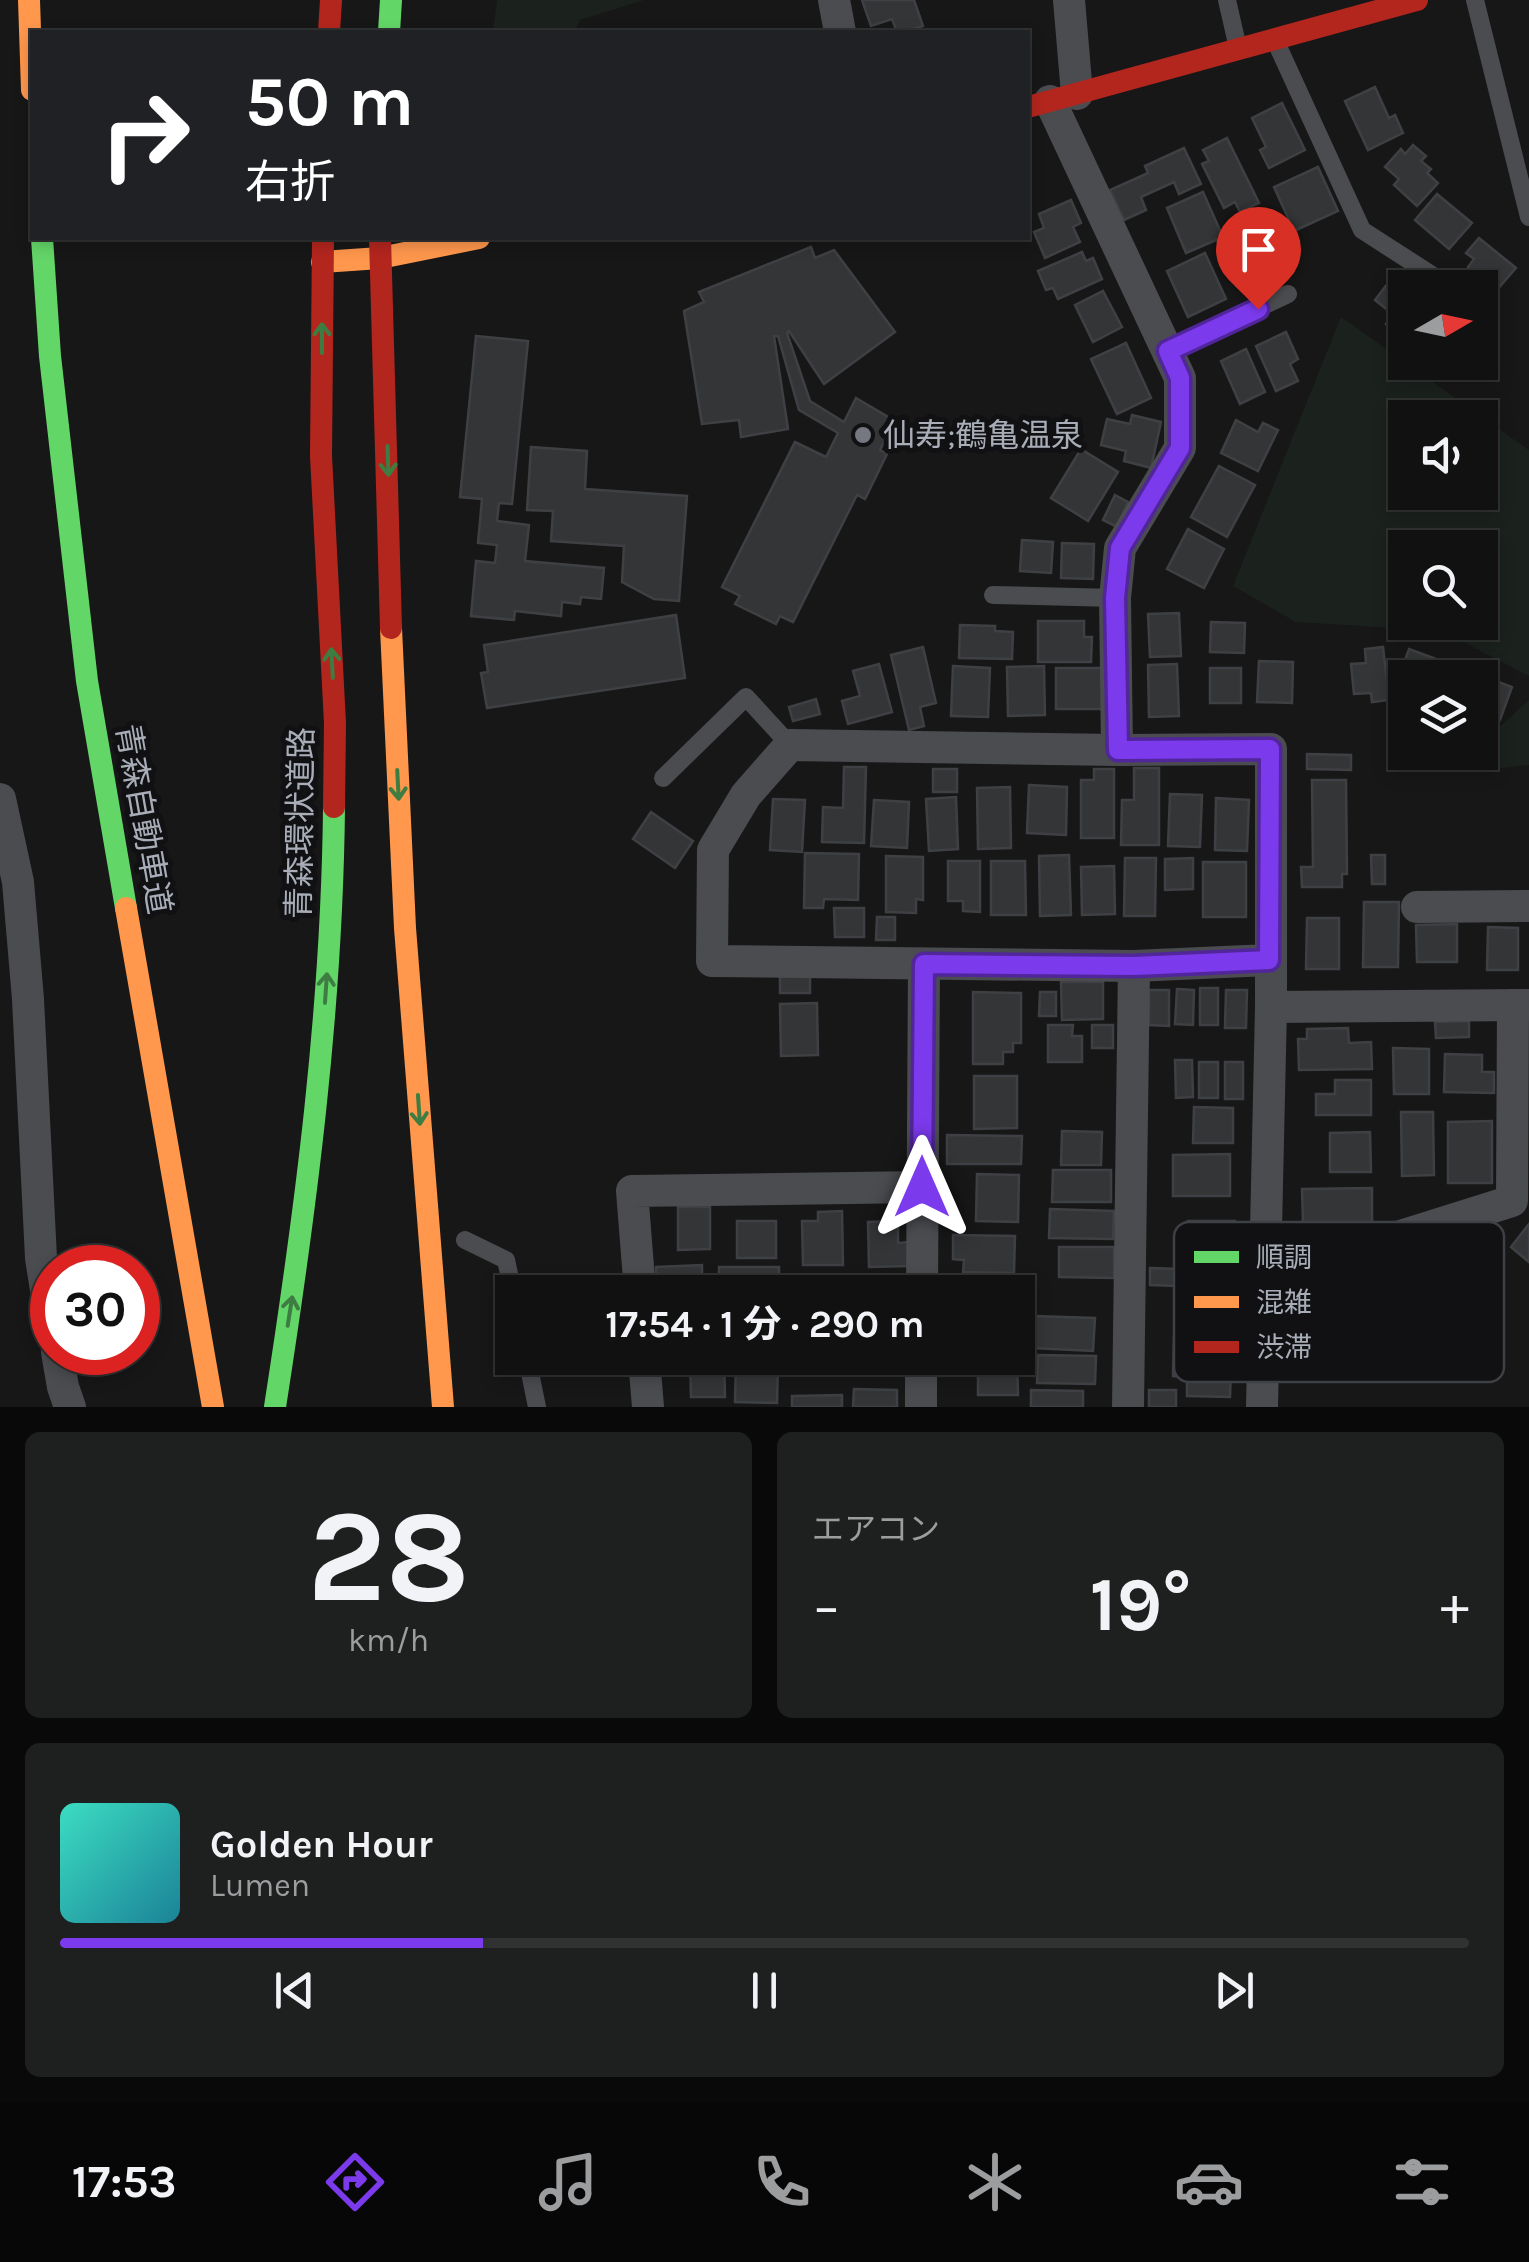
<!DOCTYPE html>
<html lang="ja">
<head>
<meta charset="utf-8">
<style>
	:root { --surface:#111; --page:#1e1f1f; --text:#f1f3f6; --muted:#9c9d9f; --line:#303131; --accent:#7c3aed }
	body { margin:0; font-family:Karla,"Noto Sans JP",sans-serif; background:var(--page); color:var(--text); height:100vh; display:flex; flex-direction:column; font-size:38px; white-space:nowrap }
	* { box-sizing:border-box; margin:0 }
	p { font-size:32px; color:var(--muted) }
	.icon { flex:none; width:55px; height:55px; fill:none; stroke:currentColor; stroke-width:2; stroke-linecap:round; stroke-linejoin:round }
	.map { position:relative; height:1407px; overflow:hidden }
	.side { display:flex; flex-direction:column; gap:25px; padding:25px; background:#090909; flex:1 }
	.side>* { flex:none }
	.hud { position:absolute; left:30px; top:30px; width:1000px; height:210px; border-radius:0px; box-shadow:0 5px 15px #0003,0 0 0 2px var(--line); background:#202124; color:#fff; overflow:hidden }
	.needle { width:65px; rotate:81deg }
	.buttons { position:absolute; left:1388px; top:270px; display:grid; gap:20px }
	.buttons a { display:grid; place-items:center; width:110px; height:110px; border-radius:0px; background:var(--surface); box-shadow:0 5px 15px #0003,0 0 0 2px var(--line); font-size:50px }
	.speed { position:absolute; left:30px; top:1245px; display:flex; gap:20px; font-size:50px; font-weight:700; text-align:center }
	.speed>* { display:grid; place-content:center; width:130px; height:130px; border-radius:50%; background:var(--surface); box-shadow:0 5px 15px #0003,0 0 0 2px var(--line); line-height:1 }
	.speed .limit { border:15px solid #d22; background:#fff; color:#111 }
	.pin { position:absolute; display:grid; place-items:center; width:85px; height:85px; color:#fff; margin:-102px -42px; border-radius:50% 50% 50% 0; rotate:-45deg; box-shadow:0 0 10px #0007 }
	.pin .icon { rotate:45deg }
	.me { position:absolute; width:110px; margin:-55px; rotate:0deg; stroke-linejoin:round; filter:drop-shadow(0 0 8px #0008) }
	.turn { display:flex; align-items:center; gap:35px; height:210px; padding:0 50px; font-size:45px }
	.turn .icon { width:130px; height:130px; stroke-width:2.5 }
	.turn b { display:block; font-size:70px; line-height:85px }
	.big { font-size:75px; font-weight:700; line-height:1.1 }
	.side .tile { flex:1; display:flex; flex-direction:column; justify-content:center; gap:15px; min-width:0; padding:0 35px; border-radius:15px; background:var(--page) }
	.side .dial { align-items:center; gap:0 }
	.dial b { font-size:130px; line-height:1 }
	.song { display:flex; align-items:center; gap:30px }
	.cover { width:120px; height:120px; border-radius:15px; background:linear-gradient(135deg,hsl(170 70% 55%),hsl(190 70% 35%)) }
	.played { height:10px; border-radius:5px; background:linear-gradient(90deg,var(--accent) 30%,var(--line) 30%) }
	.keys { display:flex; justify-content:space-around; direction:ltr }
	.heat { display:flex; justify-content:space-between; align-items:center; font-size:55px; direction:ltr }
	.side .tiles { flex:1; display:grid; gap:25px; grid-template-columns:1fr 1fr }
	.tile:last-child { grid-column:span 2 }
	.trip { position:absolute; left:495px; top:1275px; width:540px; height:100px; border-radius:0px; background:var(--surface); box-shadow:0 5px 15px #0003,0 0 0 2px var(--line); font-weight:700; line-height:100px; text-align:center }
	.tabs { display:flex; height:160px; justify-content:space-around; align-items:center; background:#070707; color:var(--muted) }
	.tabs .icon { width:70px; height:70px }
	.tabs .selected { color:var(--accent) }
	.tabs b { font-size:45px; color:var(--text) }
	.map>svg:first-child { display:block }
</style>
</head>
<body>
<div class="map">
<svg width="1529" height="1407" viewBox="0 0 1529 1407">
	<rect width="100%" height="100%" fill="#171717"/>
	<!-- green -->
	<g fill="#1b211c" fill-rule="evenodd">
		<polygon points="497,0 644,0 580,20 574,32 493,32"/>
		<path d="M 1341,317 L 1529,450 L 1529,676 L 1442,631 L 1296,622 L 1233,586 ZM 1405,418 L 1480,418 L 1480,492 L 1405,492 ZM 1405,548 L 1480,548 L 1480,622 L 1405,622 Z"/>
		<polygon points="1529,700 1529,765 1493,769 1480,745"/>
	</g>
	<!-- building -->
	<g fill="#343537" stroke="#3f4043" stroke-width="2.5">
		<polygon points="862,0 914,0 923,26 905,32 897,32 892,19 871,26"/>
		<polygon points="1375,87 1389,118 1395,115 1403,133 1368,150 1345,101"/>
		<polygon points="1282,103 1305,150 1269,168 1260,150 1266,147 1252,118"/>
		<polygon points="1227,138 1259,203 1240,212 1235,202 1224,208 1202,164 1209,161 1203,150"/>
		<polygon points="1413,145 1426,156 1421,161 1431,169 1427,173 1438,183 1417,206 1394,185 1399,179 1385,167 1401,149 1405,154"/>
		<polygon points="1184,148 1201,184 1179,194 1174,182 1141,197 1146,210 1124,220 1110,190 1148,173 1145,166"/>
		<polygon points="1318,167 1338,211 1294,231 1274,187"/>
		<polygon points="1203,192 1223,237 1186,253 1167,208"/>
		<polygon points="1437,194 1472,223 1449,249 1415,220"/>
		<polygon points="1071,200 1081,223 1073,227 1080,242 1045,258 1034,232 1044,228 1039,214"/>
		<polygon points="1270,223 1287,263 1237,286 1219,245"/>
		<polygon points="1479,238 1516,268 1496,291 1468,267 1474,259 1466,253"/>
		<polygon points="811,247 815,258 834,250 895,332 824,384 789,331 787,333 810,401 844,422 856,398 895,421 880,450 887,454 865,499 857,495 793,622 780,616 776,624 735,604 740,596 722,587 795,442 826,457 838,433 799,410 778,336 774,336 788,429 741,437 739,420 702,424 684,311 704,302 699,292"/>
		<polygon points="1082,252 1086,261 1093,258 1102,279 1058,299 1053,288 1046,290 1038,271"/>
		<polygon points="1205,253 1226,299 1188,317 1167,271"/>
		<polygon points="1398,270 1421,288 1405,288 1405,332 1402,336 1386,324 1394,315 1375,300"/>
		<polygon points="1103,291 1122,327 1093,342 1075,305"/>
		<polygon points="1286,332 1298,359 1290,364 1298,381 1276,391 1256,346"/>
		<polygon points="476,336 528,341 512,504 499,503 497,521 529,525 525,561 604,568 601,599 581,597 580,604 562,602 561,616 515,611 514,620 471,616 476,561 495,563 497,545 478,543 482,499 460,497"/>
		<polygon points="1126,343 1151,398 1117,414 1091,359"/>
		<polygon points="1246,349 1265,392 1240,404 1221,361"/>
		<polygon points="1132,415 1161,422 1151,468 1124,461 1126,451 1101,445 1107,419 1130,424"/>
		<polygon points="1236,420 1258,432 1263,423 1278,430 1258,471 1221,453"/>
		<polygon points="531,447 587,451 585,489 687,496 679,601 654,599 622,582 624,546 551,541 553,511 527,510"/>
		<polygon points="1081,449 1118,472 1088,521 1051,498"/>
		<polygon points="1219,466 1255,485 1227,537 1191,517"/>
		<polygon points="1115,495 1128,502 1117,527 1103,520"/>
		<polygon points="1188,529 1224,549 1204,588 1167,569"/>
		<polygon points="1022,540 1053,542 1051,573 1020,571"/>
		<polygon points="1062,543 1094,544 1093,579 1061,578"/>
		<polygon points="1179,613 1181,656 1150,657 1148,614"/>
		<polygon points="676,615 685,678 487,708 481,673 488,672 484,645"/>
		<polygon points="1038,621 1084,621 1084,637 1092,637 1091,662 1038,662"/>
		<polygon points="1211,622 1245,623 1244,653 1210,652"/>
		<polygon points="960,625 995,626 995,631 1013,632 1012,659 959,658"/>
		<polygon points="923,647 936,703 920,707 924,726 909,730 891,655"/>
		<polygon points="1383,647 1389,700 1372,702 1371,693 1354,694 1351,664 1366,663 1365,649"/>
		<polygon points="1409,649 1512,687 1500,720 1480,713 1480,678 1405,678 1405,686 1397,683"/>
		<polygon points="1259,661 1293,662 1292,703 1257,702"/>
		<polygon points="879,664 892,712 848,724 842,701 860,696 853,671"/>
		<polygon points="1177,664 1179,716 1149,717 1148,665"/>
		<polygon points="953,666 990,668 988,717 951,716"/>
		<polygon points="1044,666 1045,715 1008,716 1007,667"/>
		<rect x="1056" y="668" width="47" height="41"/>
		<rect x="1210" y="668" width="31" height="35"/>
		<polygon points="816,699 820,714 793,721 789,707"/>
		<polygon points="1307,754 1351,755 1351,770 1307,769"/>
		<polygon points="844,767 866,767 864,843 822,842 823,807 843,808"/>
		<polygon points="1134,768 1159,768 1159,845 1121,845 1122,800 1134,800"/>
		<rect x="933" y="769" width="24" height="23"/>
		<polygon points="1094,769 1114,769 1114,838 1081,838 1081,780 1094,780"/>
		<polygon points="1312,780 1346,780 1347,874 1342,874 1342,887 1302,887 1301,867 1313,867"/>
		<polygon points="1029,785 1067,787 1066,835 1027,833"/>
		<polygon points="1010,787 1011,848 978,849 977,788"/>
		<polygon points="1170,794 1202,795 1200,847 1168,846"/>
		<polygon points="956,797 958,849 929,851 926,799"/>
		<polygon points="1216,798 1249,800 1247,851 1215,850"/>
		<polygon points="773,799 805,800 802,852 770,850"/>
		<polygon points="874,800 909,802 907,848 871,846"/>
		<polygon points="651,812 693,841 675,868 633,839"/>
		<polygon points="805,853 859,854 858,900 824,899 823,908 804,908"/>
		<polygon points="1069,855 1071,915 1040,916 1039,856"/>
		<polygon points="1371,855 1385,855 1385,884 1372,884"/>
		<polygon points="886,856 923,857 923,900 916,899 916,913 886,912"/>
		<polygon points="1125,858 1156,858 1155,916 1124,916"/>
		<polygon points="1193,858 1193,889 1165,890 1165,859"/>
		<polygon points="948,861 980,861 980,912 963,911 963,901 948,901"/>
		<polygon points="991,861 1025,861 1026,915 991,915"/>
		<rect x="1203" y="862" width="43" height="55"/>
		<polygon points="1114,866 1115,914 1082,915 1081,867"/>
		<polygon points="1364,902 1399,902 1398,967 1363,967"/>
		<polygon points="834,908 864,908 864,937 835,937"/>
		<polygon points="877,917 895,917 895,940 876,940"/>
		<polygon points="1307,918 1339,918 1339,969 1306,969"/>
		<polygon points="1457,924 1457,962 1417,962 1416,925"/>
		<polygon points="1488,927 1518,928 1518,970 1487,970"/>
		<rect x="780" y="976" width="30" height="17"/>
		<polygon points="1061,982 1103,982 1103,1019 1062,1020"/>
		<rect x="1200" y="988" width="18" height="37"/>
		<polygon points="1177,989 1194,990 1193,1025 1175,1024"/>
		<polygon points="1149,990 1169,990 1169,1026 1149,1025"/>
		<polygon points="1226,990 1247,990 1246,1028 1225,1028"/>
		<polygon points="973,992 1021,993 1021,1043 1013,1043 1013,1052 1003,1052 1003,1064 973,1064"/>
		<polygon points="1040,992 1056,992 1056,1016 1039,1016"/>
		<polygon points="817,1003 818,1055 781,1056 780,1004"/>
		<polygon points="1469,1021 1469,1037 1436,1038 1435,1022"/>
		<polygon points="1048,1025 1073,1025 1072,1036 1082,1036 1082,1062 1048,1062"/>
		<rect x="1092" y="1025" width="21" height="23"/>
		<polygon points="1348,1028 1349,1043 1371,1042 1372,1069 1299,1070 1298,1039 1307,1039 1307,1029"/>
		<polygon points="1393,1048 1429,1049 1429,1094 1394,1094"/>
		<polygon points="1445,1054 1482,1055 1482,1072 1494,1072 1494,1093 1444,1092"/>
		<polygon points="1175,1060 1192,1060 1193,1097 1176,1098"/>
		<rect x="1199" y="1062" width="19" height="36"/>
		<rect x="1225" y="1062" width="18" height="37"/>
		<polygon points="974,1076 1017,1076 1017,1128 974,1129"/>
		<polygon points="1335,1080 1371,1080 1371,1115 1316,1115 1316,1094 1335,1094"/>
		<polygon points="1194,1107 1233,1108 1233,1143 1193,1143"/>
		<polygon points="1401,1112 1433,1112 1434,1175 1402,1176"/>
		<polygon points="1492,1121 1492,1183 1448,1183 1448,1122"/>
		<polygon points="1062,1131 1102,1132 1101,1165 1061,1165"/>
		<polygon points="1370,1132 1371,1172 1330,1172 1330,1133"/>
		<polygon points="947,1135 1022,1136 1021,1164 947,1164"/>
		<polygon points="1230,1154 1230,1196 1173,1196 1173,1155"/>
		<polygon points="1053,1170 1111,1170 1111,1202 1052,1202"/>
		<polygon points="977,1174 1019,1175 1018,1222 976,1221"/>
		<polygon points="1372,1188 1372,1222 1303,1223 1302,1189"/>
		<polygon points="678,1207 710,1207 710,1249 678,1250"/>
		<polygon points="1050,1209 1114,1211 1113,1239 1049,1238"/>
		<polygon points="842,1211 843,1265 803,1265 802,1221 818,1221 818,1212"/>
		<rect x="737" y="1221" width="39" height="37"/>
		<polygon points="898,1221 898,1243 909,1242 909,1266 869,1267 868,1222"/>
		<polygon points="1188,1221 1235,1221 1235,1284 1201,1284 1201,1256 1188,1256"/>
		<polygon points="1529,1224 1529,1262 1511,1247"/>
		<polygon points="953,1235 1015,1236 1014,1273 963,1272 964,1260 953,1259"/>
		<polygon points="1059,1247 1114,1247 1114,1278 1059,1277"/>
		<polygon points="702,1265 702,1280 656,1281 656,1267"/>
		<rect x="719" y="1267" width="60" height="25"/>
		<polygon points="1150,1268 1179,1269 1177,1286 1150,1285"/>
		<polygon points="865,1277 866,1292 817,1292 817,1278"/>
		<polygon points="964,1278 993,1278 993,1289 1007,1289 1007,1292 964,1292"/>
		<polygon points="1034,1316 1095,1318 1093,1351 1033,1348"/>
		<polygon points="1174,1337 1232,1338 1230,1397 1187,1396 1187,1377 1173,1376"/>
		<polygon points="1038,1355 1096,1356 1095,1384 1037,1383"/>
		<polygon points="690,1358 724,1358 725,1397 691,1397"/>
		<polygon points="821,1358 870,1358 870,1369 822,1370"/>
		<polygon points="978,1358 1017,1358 1018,1395 978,1395"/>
		<polygon points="736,1361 778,1362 777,1403 735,1402"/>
		<polygon points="854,1389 897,1390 897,1407 853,1407"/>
		<polygon points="1031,1390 1083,1391 1083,1407 1031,1407"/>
		<rect x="1149" y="1390" width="27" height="17"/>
		<polygon points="842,1395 842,1407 792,1407 792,1396"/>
	</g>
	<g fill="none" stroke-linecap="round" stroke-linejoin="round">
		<!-- lane -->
		<g stroke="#4b4c50" stroke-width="18">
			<polyline points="1227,0 1238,48"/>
			<polyline points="1475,0 1529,217"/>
			<polyline points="1275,40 1362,230 1452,288"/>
			<polyline points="1168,351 1288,294"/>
			<polyline points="993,595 1115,598"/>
			<polyline points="663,778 746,697 790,745"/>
			<polyline points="465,1240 506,1260 513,1292"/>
			<polyline points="527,1358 537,1407"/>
		</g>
		<!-- street -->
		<g stroke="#4b4c50" stroke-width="32">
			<polyline points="834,0 840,32"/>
			<polyline points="1069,0 1077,94"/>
			<polyline points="1050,101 1180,378 1180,448 1120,548 1115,598 1117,750"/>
			<polyline points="0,799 18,882 28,999 41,1258 52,1328"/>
			<polyline points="1417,907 1529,906"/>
			<polyline points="1271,1007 1529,1005"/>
			<polyline points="1264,1279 1512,1201 1513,1005"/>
			<polyline points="640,1292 632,1191 922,1187"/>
			<polyline points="922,1292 924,964"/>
			<polyline points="57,1352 63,1387 70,1407"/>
			<polyline points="644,1358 648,1407"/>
			<polyline points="921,1407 921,1358"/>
			<polyline points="1128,1407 1134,966"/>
			<polyline points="1262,1407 1271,1007 1271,749 1117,750 790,745 746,795 713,850 712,961 1134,966 1269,960"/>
		</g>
		<!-- fast -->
		<g stroke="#63d668" stroke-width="22">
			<polyline points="389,32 391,0"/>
			<polyline points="42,238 50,356 87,681 126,908"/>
			<path d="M 275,1407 C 306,1208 332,1009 334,807"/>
		</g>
		<!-- slow -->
		<g stroke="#ff974d" stroke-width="22">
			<polyline points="29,0 32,90"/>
			<polyline points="322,262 380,258 479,238"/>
			<polyline points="391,628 405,928 443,1407"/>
			<polyline points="126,908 213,1407"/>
		</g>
		<!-- jam -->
		<g stroke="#b3261e" stroke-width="22">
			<polyline points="329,32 331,0"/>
			<polyline points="1028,107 1417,0"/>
			<polyline points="323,238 321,456 335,723 334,807"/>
			<polyline points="380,238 391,628"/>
		</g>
	</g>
	<!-- one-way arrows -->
	<defs><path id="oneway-shaft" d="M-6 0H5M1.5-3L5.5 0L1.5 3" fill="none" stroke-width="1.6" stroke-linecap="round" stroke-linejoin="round" transform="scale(2.5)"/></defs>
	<g stroke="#3e7d42">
		<use href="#oneway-shaft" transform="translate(322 338) rotate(-90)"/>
		<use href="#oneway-shaft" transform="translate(388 461) rotate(88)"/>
		<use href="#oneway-shaft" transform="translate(332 663) rotate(-93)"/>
		<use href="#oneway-shaft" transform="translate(398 785) rotate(87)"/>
		<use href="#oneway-shaft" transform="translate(326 988) rotate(-86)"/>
		<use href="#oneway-shaft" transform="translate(419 1110) rotate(86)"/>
		<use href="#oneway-shaft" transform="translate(290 1311) rotate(-81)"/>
	</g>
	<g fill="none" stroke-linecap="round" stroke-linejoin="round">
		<defs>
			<polyline id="route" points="922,1187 924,964 1134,966 1269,960 1270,749 1118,750 1115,598 1120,548 1180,448 1180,378 1168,351 1258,309"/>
		</defs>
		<!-- route casing -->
		<use href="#route" stroke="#51269a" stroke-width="25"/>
		<!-- route -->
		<use href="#route" stroke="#7c3aed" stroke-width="18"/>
	</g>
	<!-- markers -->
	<circle fill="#757880" stroke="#111113" stroke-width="4" cx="863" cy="435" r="10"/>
	<g text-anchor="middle" stroke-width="10" stroke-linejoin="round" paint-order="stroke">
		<!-- poi labels -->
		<g font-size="32" fill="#a8adb8" stroke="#111113" text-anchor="start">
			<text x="883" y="446">仙寿;鶴亀温泉</text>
		</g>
		<!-- street labels -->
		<g font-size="32" fill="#a8adb8" stroke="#111113">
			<text transform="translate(144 819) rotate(80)" y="11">青森自動車道</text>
			<text transform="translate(300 823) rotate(-89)" y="11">青森環状道路</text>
		</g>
	</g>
	<!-- legend -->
	<rect x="1174" y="1222" width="330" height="160" rx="15" fill="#111113" stroke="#3e4045" stroke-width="2.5"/>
	<rect x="1194" y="1251" width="45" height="12" fill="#63d668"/>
	<rect x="1194" y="1296" width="45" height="12" fill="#ff974d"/>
	<rect x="1194" y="1341" width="45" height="12" fill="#b3261e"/>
	<g font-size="28" fill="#a8adb8">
		<text x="1256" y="1267">順調</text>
		<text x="1256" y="1312">混雑</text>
		<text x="1256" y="1357">渋滞</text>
	</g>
</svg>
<div class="buttons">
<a><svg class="needle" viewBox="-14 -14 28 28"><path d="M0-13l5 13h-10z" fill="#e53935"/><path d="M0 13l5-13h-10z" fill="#9c9d9f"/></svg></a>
<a><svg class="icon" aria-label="sound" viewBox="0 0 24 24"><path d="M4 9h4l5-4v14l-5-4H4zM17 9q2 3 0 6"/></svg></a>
<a><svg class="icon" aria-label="search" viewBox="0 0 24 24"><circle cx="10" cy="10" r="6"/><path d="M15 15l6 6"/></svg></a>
<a><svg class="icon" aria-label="layers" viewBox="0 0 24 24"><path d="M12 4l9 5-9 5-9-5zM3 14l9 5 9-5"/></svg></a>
</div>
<div class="speed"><div class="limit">30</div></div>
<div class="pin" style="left:1258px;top:309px;background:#d93025"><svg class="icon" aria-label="arrive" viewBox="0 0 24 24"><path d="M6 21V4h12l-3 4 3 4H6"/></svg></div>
<svg class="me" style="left:922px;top:1187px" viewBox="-20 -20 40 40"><path d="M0-17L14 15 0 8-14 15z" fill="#7c3aed" stroke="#fff" stroke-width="4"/></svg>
<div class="trip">17:54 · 1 分 · 290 m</div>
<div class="hud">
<div class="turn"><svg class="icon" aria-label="right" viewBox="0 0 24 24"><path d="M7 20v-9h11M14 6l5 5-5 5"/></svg><div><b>50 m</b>右折</div></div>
</div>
</div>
<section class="side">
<div class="tiles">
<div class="tile dial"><b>28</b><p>km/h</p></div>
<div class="tile"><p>エアコン</p>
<div class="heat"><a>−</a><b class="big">19°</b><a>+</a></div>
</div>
<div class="tile">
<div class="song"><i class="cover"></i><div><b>Golden Hour</b><p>Lumen</p></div></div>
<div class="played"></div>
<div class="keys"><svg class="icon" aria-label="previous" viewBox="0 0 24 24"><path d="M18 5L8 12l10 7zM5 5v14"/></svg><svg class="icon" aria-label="pause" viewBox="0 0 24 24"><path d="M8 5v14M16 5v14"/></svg><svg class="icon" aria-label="next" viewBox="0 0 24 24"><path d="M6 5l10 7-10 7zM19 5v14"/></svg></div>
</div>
</div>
</section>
<nav class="tabs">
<b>17:53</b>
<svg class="icon selected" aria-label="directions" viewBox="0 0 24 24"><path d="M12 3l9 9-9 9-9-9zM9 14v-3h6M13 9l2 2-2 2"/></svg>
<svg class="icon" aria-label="music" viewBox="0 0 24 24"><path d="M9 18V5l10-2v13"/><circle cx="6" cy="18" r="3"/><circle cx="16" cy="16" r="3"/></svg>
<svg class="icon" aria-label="phone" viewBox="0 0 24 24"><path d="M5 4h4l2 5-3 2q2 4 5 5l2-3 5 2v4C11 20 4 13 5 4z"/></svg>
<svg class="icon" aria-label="climate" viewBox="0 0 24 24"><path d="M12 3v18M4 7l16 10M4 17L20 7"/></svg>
<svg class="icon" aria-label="car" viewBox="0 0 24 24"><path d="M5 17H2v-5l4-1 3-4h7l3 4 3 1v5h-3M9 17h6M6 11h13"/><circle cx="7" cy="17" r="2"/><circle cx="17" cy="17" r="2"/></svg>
<svg class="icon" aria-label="filters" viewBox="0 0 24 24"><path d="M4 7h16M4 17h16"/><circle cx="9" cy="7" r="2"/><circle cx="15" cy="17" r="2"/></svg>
</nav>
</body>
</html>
